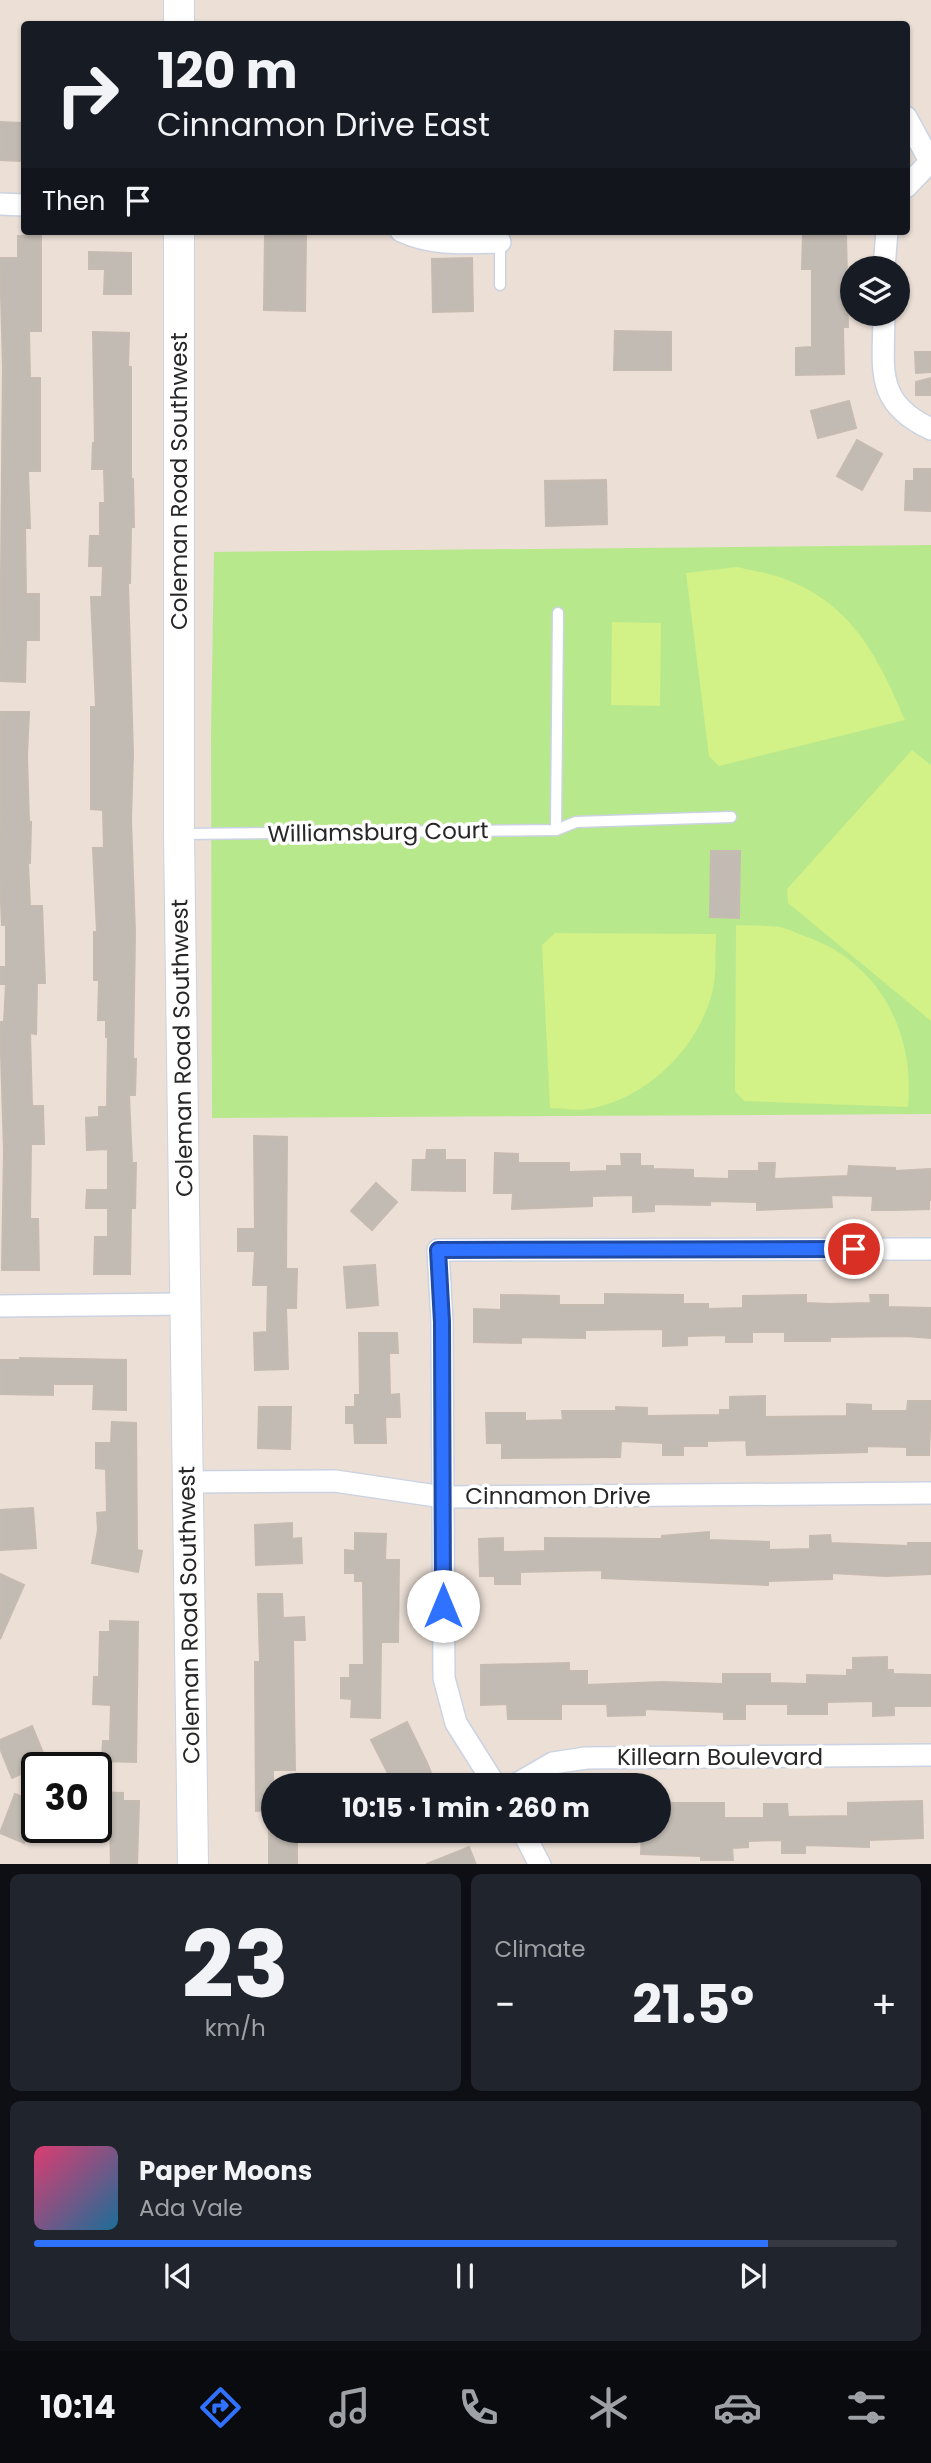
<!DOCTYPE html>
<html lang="en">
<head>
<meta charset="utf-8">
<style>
	:root { --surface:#171b24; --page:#20242c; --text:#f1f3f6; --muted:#9ea1a6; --line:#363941; --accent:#2f72ff }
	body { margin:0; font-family:Poppins,sans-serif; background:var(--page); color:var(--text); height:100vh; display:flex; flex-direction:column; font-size:26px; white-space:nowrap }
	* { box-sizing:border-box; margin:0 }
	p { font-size:23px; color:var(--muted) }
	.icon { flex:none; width:38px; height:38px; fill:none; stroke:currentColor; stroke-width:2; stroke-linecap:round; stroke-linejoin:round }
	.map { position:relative; height:1864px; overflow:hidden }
	.panel { display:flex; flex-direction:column; gap:10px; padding:10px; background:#0d0f14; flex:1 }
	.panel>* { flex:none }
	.top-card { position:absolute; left:21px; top:21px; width:889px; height:214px; border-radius:7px; box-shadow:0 2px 5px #0004; background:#171b24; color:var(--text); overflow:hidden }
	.tools { position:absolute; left:840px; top:256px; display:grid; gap:14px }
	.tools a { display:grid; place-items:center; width:70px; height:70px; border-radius:50%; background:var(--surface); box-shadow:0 2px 5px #0004; font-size:35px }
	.speed { position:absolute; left:21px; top:1752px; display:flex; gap:14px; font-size:35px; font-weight:700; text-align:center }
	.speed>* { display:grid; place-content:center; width:91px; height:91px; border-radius:50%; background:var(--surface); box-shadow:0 2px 5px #0004; line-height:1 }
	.speed .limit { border:4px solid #111; border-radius:10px; background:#fff; color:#111 }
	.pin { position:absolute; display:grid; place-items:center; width:60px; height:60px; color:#fff; margin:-30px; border:4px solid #fff; border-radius:50%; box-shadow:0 2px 7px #0007 }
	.me { position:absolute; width:77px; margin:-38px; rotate:0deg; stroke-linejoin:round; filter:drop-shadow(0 0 5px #0008) }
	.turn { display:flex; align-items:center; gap:24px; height:147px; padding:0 21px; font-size:32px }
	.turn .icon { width:91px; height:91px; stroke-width:2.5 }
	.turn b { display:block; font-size:49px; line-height:60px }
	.then { display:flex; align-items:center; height:66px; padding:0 21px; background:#0003; gap:14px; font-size:26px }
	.big { font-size:52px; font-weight:700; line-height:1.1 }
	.panel .widget { flex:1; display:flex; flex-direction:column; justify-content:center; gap:10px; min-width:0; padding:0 24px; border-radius:10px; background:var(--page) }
	.panel .dial { align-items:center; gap:0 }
	.dial b { font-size:91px; line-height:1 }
	.song { display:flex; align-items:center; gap:21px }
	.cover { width:84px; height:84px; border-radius:10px; background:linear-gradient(135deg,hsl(340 70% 55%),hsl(200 70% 35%)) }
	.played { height:7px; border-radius:4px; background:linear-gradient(90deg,var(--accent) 85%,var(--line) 85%) }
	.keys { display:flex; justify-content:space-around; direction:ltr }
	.heat { display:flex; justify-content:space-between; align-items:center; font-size:38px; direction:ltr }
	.panel .tiles { flex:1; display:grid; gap:10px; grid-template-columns:1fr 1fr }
	.widget:last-child { grid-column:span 2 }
	.trip { position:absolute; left:261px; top:1773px; width:410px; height:70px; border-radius:35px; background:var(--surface); box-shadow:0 2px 5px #0004; font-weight:700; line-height:70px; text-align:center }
	.tab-bar { display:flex; height:112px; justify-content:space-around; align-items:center; background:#090b0e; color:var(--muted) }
	.tab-bar .icon { width:49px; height:49px }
	.tab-bar .on { color:var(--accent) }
	.tab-bar b { font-size:32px; color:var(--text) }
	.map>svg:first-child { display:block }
</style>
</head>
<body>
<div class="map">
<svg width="931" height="1865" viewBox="0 0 931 1865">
	<rect width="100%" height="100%" fill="#ebdfd6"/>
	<!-- green -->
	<polygon fill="#b8e88c" points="931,545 931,1114 212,1118 211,734 214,552"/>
	<!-- pitch -->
	<g fill="#d2f187">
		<path d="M 737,567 C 753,571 770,573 785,579 C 853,605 878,657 905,720 L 719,766 L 709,756 L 686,573 Z"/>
		<polygon points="612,622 661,623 660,706 611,705"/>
		<polygon points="912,750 931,765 931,1021 788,903 787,889"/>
		<path d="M 736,925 C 751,926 766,925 780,927 C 790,929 800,935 810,938 C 881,965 915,1034 908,1107 L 744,1101 L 735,1091 Z"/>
		<path d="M 555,933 L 716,934 C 715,952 717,975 712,993 C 698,1049 645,1100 588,1109 C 576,1111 562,1108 550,1108 L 542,945 Z"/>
	</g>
	<!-- building -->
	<g fill="#c2bbb3" stroke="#c6bbb0" stroke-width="2">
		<polygon points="0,122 20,123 20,161 0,160"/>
		<polygon points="803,233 846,234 848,327 843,327 844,374 796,375 796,348 812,347 812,269 802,269"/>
		<polygon points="265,234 306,235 305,311 264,310"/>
		<polygon points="41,235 41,331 29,331 30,378 40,378 40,471 28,471 30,528 25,528 26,594 39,594 39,640 26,640 25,682 0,681 3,367 0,258 18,258 18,236"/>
		<polygon points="89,252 131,253 131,294 104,294 105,269 89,269"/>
		<polygon points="472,258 473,311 433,312 432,259"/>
		<polygon points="615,331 671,332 671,370 614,370"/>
		<polygon points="93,332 129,333 128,367 131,367 131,479 133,479 134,527 131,527 130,583 128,583 133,754 131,820 135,932 133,1059 136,1059 135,1095 129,1095 132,1163 136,1163 135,1208 131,1208 130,1274 94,1274 95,1237 108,1237 108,1208 86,1208 87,1190 108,1190 108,1149 87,1150 86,1118 99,1117 99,1107 107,1107 108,1037 106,1037 106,1020 98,1020 99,980 94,980 94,932 97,932 93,848 104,848 103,810 91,809 91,707 96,707 91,597 102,597 103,566 89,566 90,536 100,536 100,503 105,503 104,469 92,469 93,443 95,443"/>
		<polygon points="915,352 931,352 931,372 916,373"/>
		<polygon points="931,378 931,395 916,395 916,382"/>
		<polygon points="849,401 856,428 818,438 811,411"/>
		<polygon points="857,440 882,454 862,490 837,476"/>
		<polygon points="914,469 931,469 931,511 905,510 906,481 914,481"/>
		<polygon points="606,480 607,524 546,526 545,481"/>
		<polygon points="1,712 29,712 27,755 29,822 31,822 30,863 28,863 30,906 42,906 45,983 37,983 36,1034 30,1033 32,1106 43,1106 44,1144 31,1144 30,1219 38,1219 39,1270 2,1270 4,1150 0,1022 4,1022 6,984 0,984 0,967 6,967 6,925 2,925 0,880"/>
		<polygon points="711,851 740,851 739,918 710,917"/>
		<polygon points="254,1136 287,1137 286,1269 297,1269 296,1308 286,1308 288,1369 255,1370 254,1333 267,1332 268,1285 253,1285 255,1251 238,1251 238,1229 255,1229"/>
		<polygon points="427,1150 445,1150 445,1160 465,1160 465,1191 412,1190 413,1160 426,1160"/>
		<polygon points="495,1153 518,1154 518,1163 569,1163 569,1172 607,1171 607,1166 622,1166 621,1154 640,1154 640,1166 653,1166 653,1169 693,1170 693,1178 729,1179 729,1171 759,1171 759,1163 775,1163 774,1179 848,1176 849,1166 895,1168 895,1171 931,1169 931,1200 929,1200 929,1209 894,1210 872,1210 873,1196 831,1195 832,1207 757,1210 757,1202 710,1201 710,1205 654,1204 654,1211 633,1212 633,1195 592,1196 592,1206 512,1209 513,1193 494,1193"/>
		<polygon points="376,1183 397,1202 372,1230 351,1211"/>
		<polygon points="375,1265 378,1305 347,1308 344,1267"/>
		<polygon points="605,1294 683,1295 683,1304 708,1304 708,1309 743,1308 743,1296 806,1295 806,1303 830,1304 871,1303 870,1295 888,1295 888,1307 931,1308 931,1338 906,1336 830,1337 830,1341 785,1341 785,1332 752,1332 752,1342 726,1342 726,1335 687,1336 687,1345 663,1346 663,1329 585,1330 585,1338 521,1337 521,1343 474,1342 474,1309 501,1310 501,1295 559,1296 559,1305 605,1305"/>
		<polygon points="359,1333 397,1333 398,1353 389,1353 390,1395 399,1394 400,1417 385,1417 386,1443 355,1443 354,1423 346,1423 346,1407 355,1407 355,1395 360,1395"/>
		<polygon points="20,1358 126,1360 126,1410 93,1409 94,1384 53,1384 53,1395 0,1394 0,1360 20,1360"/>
		<polygon points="765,1396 765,1417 847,1416 847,1404 871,1405 871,1411 907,1411 908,1401 931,1401 929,1455 907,1455 907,1447 867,1446 867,1452 747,1455 746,1440 707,1441 707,1446 683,1446 683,1455 663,1455 663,1443 621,1441 620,1457 502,1458 502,1443 487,1443 486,1413 525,1413 525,1421 563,1420 562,1411 616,1411 616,1407 647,1408 647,1416 720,1415 720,1410 730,1410 730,1397"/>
		<polygon points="259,1407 291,1407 290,1449 258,1448"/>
		<polygon points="112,1422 136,1423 137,1550 142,1551 138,1572 92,1563 98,1530 97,1513 107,1512 106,1469 96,1468 96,1443 111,1443"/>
		<polygon points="33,1508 36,1548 0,1550 0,1510"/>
		<polygon points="292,1523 292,1539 301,1538 302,1563 256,1565 255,1525"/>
		<polygon points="709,1532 709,1540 769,1542 769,1550 810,1549 810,1536 830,1535 831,1543 908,1546 908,1543 931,1543 931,1574 886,1576 832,1573 832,1579 768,1581 768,1585 602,1578 602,1570 520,1572 520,1584 495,1584 495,1576 480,1576 479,1539 503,1538 503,1552 545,1551 545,1538 662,1539 662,1536"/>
		<polygon points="355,1533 386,1534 385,1560 399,1560 398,1642 381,1642 380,1718 351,1717 352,1699 341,1698 341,1678 350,1678 350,1665 364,1665 363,1581 355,1581 355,1573 345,1573 345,1550 355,1551"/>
		<polygon points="0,1574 24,1585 0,1639"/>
		<polygon points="258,1594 282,1594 283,1618 304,1617 305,1640 293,1640 295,1770 273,1770 273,1810 256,1811 255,1662 260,1662"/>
		<polygon points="110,1621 138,1622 136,1762 102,1761 103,1741 110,1741 111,1705 93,1704 94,1677 99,1677 100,1632 110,1632"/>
		<polygon points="887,1657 887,1670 893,1670 893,1674 931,1675 931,1706 894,1706 894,1715 873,1716 873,1701 827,1702 827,1714 788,1714 788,1704 745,1704 745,1719 724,1719 724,1712 645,1709 645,1715 608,1716 607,1704 561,1704 561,1719 508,1719 507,1704 481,1705 481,1665 569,1663 569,1671 587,1671 587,1685 662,1682 723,1684 723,1674 770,1674 770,1683 807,1684 807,1675 847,1676 847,1670 853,1670 853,1658"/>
		<polygon points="407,1722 427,1763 436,1785 394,1785 371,1740"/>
		<polygon points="32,1726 43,1753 30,1758 35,1768 12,1778 0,1748 0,1740"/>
		<polygon points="96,1792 123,1793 123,1801 139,1801 137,1865 111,1865 110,1820 96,1820"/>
		<polygon points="15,1794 37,1803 37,1809 24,1843 0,1833"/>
		<polygon points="922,1801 923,1838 869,1840 869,1847 805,1845 805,1853 782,1853 782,1840 748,1841 748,1847 732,1848 733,1860 701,1860 701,1856 641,1854 642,1830 658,1830 658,1803 724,1803 724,1818 764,1818 764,1804 787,1804 788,1817 848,1816 848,1803"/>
		<rect x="269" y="1830" width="28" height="35"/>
		<polygon points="469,1847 476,1865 427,1865 427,1864"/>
	</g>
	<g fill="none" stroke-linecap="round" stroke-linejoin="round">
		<defs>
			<g id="lane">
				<polyline points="500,242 500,285"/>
				<polyline points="556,830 558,613"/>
				<polyline points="182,834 556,830 576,822 731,817"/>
			</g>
			<g id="street">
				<polyline points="906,117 931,163"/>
				<polyline points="906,187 930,162"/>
				<polyline points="0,204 24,205"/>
				<path d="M 401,231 C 433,246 466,243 500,242"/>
				<polyline points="884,268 887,231"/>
				<path d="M 884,313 C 884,368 873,402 931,429"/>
				<polyline points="0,1306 184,1304"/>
				<polyline points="187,1482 335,1481 443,1497 931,1493"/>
				<polyline points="495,1785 456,1723 444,1678 442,1322 438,1250 931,1249"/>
				<polyline points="515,1785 553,1763 586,1758 931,1755"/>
				<polyline points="522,1830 540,1865"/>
			</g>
			<g id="secondary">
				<polyline points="179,0 179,24"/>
				<polyline points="179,231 179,834 193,1865"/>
			</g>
		</defs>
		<!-- lane casing -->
		<use href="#lane" stroke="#cbd3e2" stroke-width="13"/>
		<!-- street casing -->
		<use href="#street" stroke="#cbd3e2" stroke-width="24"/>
		<!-- secondary casing -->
		<use href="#secondary" stroke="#cbd3e2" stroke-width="32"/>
		<!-- lane -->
		<use href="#lane" stroke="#fff" stroke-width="10"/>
		<!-- street -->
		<use href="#street" stroke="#fff" stroke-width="21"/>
		<!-- secondary -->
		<use href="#secondary" stroke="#fff" stroke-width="30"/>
	</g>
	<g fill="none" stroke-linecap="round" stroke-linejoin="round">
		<defs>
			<polyline id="route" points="443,1606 442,1322 438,1250 854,1249"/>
		</defs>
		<!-- route casing -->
		<use href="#route" stroke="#1f4aa6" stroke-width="18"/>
		<!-- route -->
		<use href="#route" stroke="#2f72ff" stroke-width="12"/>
	</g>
	<g text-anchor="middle" stroke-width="7" stroke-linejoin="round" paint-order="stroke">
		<!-- street labels -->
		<g font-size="23" fill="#272727" stroke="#fff">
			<text transform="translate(179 481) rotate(-90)" y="8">Coleman Road Southwest</text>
			<text transform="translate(378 832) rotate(-1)" y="8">Williamsburg Court</text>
			<text transform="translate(182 1048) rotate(-91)" y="8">Coleman Road Southwest</text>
			<text x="558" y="1504">Cinnamon Drive</text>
			<text transform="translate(189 1615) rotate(-91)" y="8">Coleman Road Southwest</text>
			<text x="720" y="1765">Killearn Boulevard</text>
		</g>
	</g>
</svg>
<div class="tools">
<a><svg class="icon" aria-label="layers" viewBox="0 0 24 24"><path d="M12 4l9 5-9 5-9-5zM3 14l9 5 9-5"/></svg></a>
</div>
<div class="speed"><div class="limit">30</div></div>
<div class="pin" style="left:854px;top:1249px;background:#d93025"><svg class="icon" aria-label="arrive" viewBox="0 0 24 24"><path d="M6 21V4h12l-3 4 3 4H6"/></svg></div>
<svg class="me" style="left:443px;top:1606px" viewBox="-20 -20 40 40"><circle r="19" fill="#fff"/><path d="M0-13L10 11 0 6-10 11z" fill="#2f72ff"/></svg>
<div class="trip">10:15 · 1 min · 260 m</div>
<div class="top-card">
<div class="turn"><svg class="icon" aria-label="right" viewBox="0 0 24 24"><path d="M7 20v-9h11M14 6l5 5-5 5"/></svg><div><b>120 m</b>Cinnamon Drive East</div></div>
<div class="then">Then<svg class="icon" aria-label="arrive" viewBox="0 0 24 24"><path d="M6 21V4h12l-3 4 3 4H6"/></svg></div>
</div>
</div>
<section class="panel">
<div class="tiles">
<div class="widget dial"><b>23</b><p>km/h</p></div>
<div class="widget"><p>Climate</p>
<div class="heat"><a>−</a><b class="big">21.5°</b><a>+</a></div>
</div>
<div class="widget">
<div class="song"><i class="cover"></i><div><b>Paper Moons</b><p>Ada Vale</p></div></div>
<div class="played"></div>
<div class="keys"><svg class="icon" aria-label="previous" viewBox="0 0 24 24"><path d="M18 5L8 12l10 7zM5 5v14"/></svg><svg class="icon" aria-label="pause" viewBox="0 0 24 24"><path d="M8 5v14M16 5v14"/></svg><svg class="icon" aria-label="next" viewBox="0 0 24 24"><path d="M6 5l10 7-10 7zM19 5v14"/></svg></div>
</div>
</div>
</section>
<nav class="tab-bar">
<b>10:14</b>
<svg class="icon on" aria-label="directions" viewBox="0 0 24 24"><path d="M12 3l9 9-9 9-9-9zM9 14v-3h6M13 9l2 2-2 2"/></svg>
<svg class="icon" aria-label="music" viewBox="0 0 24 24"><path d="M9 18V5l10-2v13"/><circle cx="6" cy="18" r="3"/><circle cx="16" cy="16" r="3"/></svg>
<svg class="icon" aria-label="phone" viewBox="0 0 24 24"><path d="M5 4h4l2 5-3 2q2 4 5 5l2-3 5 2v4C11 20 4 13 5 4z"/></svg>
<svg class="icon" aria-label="climate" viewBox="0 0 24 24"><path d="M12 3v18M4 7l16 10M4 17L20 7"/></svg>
<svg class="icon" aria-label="car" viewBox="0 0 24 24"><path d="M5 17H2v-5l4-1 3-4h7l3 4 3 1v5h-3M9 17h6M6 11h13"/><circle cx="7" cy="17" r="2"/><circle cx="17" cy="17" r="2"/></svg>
<svg class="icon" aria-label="filters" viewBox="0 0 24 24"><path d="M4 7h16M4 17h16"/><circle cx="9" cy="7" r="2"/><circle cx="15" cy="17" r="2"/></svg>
</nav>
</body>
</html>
